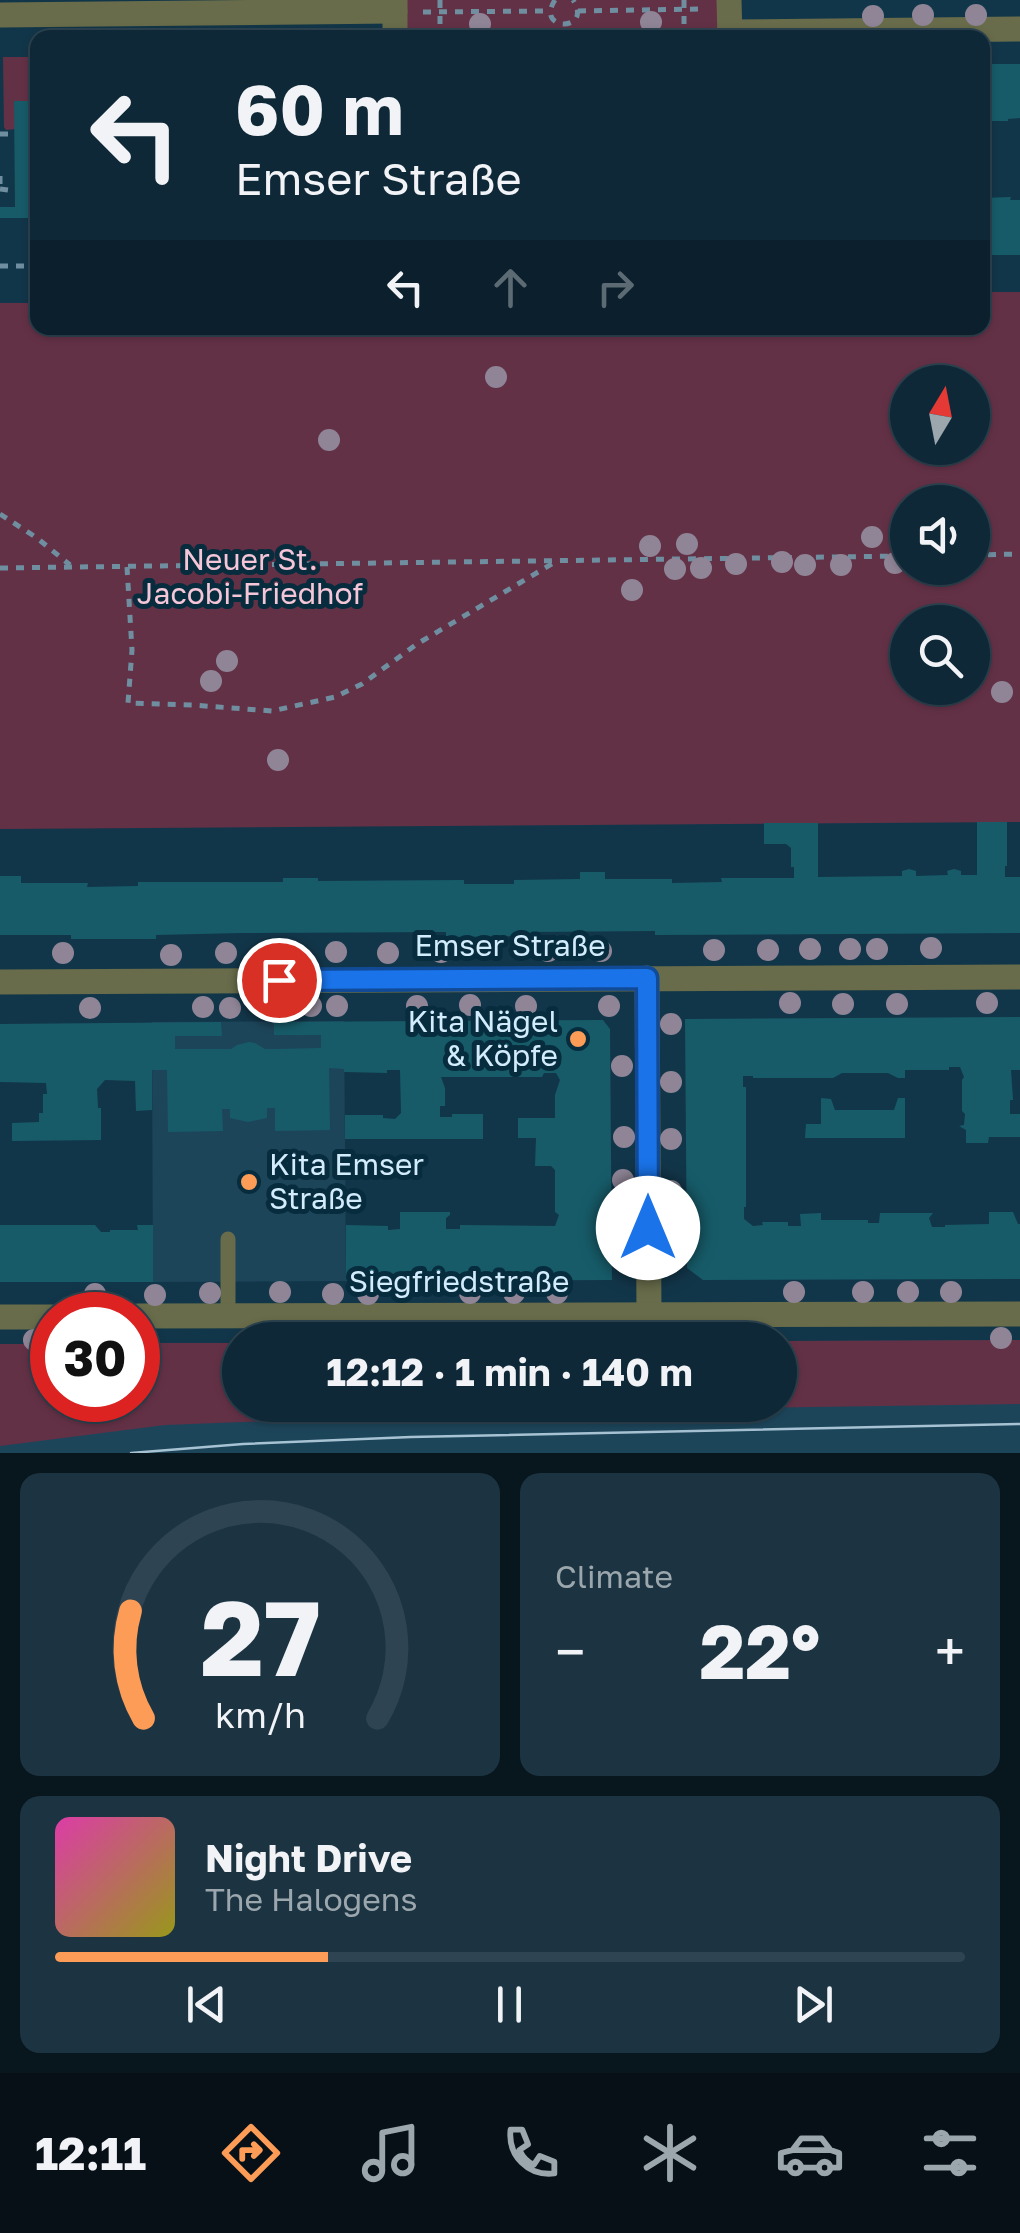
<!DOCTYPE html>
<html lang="en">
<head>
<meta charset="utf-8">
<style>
	:root { --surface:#0e2837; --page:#1c3442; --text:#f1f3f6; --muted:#9ba6ad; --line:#2e4452; --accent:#fd9c56 }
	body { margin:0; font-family:"Golos Text",sans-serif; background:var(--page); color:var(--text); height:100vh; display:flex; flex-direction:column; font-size:38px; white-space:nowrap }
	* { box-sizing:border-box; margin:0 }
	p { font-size:32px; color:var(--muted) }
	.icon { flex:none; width:55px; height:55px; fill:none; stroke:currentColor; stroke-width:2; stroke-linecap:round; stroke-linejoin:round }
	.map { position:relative; height:1453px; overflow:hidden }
	.drawer { display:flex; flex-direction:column; gap:20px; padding:20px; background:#08161e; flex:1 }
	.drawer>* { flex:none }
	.top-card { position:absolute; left:30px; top:30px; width:960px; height:305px; border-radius:20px; box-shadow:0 2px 8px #0004,0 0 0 2px var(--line); background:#0e2837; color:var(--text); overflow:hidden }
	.needle { width:65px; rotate:10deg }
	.controls { position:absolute; left:890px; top:365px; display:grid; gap:20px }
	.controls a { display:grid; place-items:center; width:100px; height:100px; border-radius:50%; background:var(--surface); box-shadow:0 2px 8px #0004,0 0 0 2px var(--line); font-size:50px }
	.speed { position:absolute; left:30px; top:1292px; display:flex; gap:20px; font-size:50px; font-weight:700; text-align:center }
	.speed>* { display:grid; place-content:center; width:130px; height:130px; border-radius:50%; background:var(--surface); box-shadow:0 2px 8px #0004,0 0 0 2px var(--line); line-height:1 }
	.speed .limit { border:15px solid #d22; background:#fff; color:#111 }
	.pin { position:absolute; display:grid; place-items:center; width:85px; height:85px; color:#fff; margin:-42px; border:5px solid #fff; border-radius:50%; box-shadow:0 2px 10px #0007 }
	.me { position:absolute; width:110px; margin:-55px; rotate:0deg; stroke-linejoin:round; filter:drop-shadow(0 0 8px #0008) }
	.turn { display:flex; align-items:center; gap:35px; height:210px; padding:0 40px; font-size:45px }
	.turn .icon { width:130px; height:130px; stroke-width:2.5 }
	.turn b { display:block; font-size:70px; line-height:85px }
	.lanes { display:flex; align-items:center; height:95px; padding:0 40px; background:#0003; justify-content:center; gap:50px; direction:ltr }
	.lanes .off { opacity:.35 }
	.big { font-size:75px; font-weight:700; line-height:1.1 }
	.drawer .widget { flex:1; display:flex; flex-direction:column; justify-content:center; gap:15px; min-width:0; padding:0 35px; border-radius:20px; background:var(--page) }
	.drawer .dial { align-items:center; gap:0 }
	.dial svg { height:260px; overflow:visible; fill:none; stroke:var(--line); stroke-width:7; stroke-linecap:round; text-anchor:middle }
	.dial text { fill:var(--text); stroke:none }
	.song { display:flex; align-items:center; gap:30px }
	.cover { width:120px; height:120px; border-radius:15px; background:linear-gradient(135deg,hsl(320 70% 55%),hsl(60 70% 35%)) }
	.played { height:10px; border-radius:5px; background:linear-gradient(90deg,var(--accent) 30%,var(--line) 30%) }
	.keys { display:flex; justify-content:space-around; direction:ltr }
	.heat { display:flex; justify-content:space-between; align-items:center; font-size:55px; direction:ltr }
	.drawer .tiles { flex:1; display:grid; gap:20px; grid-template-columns:1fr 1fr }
	.widget:last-child { grid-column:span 2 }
	.trip { position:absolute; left:222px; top:1322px; width:575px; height:100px; border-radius:50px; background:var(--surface); box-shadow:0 2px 8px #0004,0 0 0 2px var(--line); font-weight:700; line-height:100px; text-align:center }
	.menu { display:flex; height:160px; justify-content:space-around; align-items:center; background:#061016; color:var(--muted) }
	.menu .icon { width:70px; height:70px }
	.menu .on { color:var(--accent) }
	.menu b { font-size:45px; color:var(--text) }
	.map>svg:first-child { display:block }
</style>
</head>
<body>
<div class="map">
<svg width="1020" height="1453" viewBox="0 0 1020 1453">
	<rect width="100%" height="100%" fill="#123649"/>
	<!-- built -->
	<g fill="#1d455a">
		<polygon points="344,1021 346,1281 153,1282 152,1022"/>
		<polygon points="1020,1340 1020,1453 0,1453 0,1344 52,1344 52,1400 138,1400 138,1343 240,1343 240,1405 780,1405 780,1341"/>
	</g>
	<!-- green -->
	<g fill="#633146" fill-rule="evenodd">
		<rect x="406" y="0" width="313" height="37"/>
		<polygon points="3,57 37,57 36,64 37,101 15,129 6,130 4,127"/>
		<path d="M 983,292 L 1020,292 L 1020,822 L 0,829 L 0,303 L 37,303 L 38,328 L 982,328 ZM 908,382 L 972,382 L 972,448 L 908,448 ZM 908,502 L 972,502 L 972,568 L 908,568 ZM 908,622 L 972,622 L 972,688 L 908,688 Z"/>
		<polygon points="1020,1340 1020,1404 536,1411 165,1425 0,1446 0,1344 52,1344 52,1400 138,1400 138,1343 240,1343 240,1405 780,1405 780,1341"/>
	</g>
	<!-- building -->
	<g fill="#175b69">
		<polygon points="982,64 1020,64 1020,118 1008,119 1008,121 982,121"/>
		<polygon points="14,101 38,101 38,218 0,218 0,207 15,207"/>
		<polygon points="1011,197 1010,200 1020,200 1020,255 988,255 982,269 982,198"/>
		<polygon points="977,822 1007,822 1007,866 1005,866 1005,877 1020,877 1020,933 655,935 655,931 531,932 530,936 446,937 446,932 242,933 156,935 156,939 71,939 71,935 0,935 0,876 21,876 21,883 88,883 87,887 138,886 138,882 283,882 283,878 318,878 318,881 464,880 464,884 514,884 514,880 580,879 580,872 605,872 605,879 672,879 672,883 722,882 721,878 794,878 794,867 791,867 791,848 786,844 764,844 764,823 818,823 818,877 902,876 902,871 909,869 916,871 916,876 948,875 947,871 954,869 961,871 961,875 977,875"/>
		<polygon points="1020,1017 1020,1070 1011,1070 1013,1100 1010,1100 1010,1114 1020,1114 1020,1137 989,1137 988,1143 966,1143 966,1130 959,1126 964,1125 965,1114 962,1111 962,1080 964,1077 960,1067 949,1067 949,1070 905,1070 905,1078 898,1078 888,1073 842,1073 833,1078 753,1078 753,1076 743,1076 743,1087 746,1087 746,1207 744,1207 744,1219 753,1226 763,1225 762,1222 788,1222 788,1226 801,1226 800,1214 821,1213 821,1220 868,1220 868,1223 879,1223 880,1213 933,1213 929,1218 932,1227 945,1227 945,1225 989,1224 989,1212 1013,1212 1018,1224 1020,1224 1020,1279 703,1280 687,1268 685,1019"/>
		<polygon points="603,1020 610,1029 612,1280 346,1281 346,1225 388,1226 388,1230 400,1229 400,1212 450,1212 450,1215 446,1218 446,1229 460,1229 460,1225 555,1226 559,1215 555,1212 555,1170 551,1166 535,1166 536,1138 518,1138 518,1118 555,1118 555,1095 560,1080 556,1073 544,1073 542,1077 441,1077 445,1088 445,1106 440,1106 440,1117 452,1117 452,1114 483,1114 483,1139 345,1139 345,1115 383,1115 383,1118 395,1119 401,1113 400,1070 387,1070 387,1073 344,1072 344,1069 329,1068 330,1130 275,1131 275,1108 267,1108 267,1118 248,1122 230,1118 230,1109 222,1109 223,1131 168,1132 167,1070 152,1070 152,1110 136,1111 135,1081 105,1080 97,1089 98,1108 101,1108 101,1140 12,1141 12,1123 39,1122 39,1113 43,1113 43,1094 47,1094 46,1083 0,1082 0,1024 221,1022 222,1036 175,1036 175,1049 231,1049 237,1045 249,1042 255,1043 265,1049 276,1049 321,1048 321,1035 274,1035 274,1022"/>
		<polygon points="821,1098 831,1099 835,1110 894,1110 898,1098 905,1098 905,1138 805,1138 806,1124 821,1124"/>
		<polygon points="0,1225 95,1225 101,1232 110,1232 110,1230 138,1230 137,1225 153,1225 153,1282 0,1282"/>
	</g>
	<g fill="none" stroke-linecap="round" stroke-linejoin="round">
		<!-- path -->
		<g stroke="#6f8ea0" stroke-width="5" stroke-dasharray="8 8" stroke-linecap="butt">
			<polyline points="440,0 440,38"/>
			<path d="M 555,0 C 534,32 594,32 573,0"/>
			<polyline points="684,0 684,38"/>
			<polyline points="578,11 701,9"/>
			<polyline points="423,12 550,11"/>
			<polyline points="0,134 15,134"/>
			<polyline points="0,176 0,189"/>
			<polyline points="0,189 15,191"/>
			<polyline points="0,266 38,266"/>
			<polyline points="0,514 37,538 70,565"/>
			<polyline points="972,555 1020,554"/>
			<polyline points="127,567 132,650 128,703 192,705 272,711 335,697 362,684 417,644 555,562"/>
			<polyline points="0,568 908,556"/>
		</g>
		<!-- lane -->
		<polyline stroke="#686c4a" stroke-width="15" points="228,1239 228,1316"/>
		<!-- street -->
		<g stroke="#686c4a" stroke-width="25">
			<polyline points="395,0 395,38"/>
			<polyline points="729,0 730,38"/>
			<polyline points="0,15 395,11"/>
			<polyline points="729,32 1020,29"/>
			<polyline points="647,978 649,1314"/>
			<polyline points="0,982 1020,977"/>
			<polyline points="138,1316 1020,1314"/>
			<polyline points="0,1317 52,1317"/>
		</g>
		<!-- tram -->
		<polyline stroke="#a6c2d3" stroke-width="2.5" points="131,1453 243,1444 411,1437 1020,1424"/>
	</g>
	<!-- trees -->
	<g fill="#8f8597">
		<circle cx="923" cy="15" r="11"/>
		<circle cx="976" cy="15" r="11"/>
		<circle cx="873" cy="16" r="11"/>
		<circle cx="651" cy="22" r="11"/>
		<circle cx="480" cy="24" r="11"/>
		<circle cx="496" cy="377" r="11"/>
		<circle cx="329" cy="440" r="11"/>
		<circle cx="872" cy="537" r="11"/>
		<circle cx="687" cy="544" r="11"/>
		<circle cx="650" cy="546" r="11"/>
		<circle cx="782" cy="562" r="11"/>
		<circle cx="895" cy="563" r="11"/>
		<circle cx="736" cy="564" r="11"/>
		<circle cx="805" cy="565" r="11"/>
		<circle cx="841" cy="565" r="11"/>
		<circle cx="701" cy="568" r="11"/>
		<circle cx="675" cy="569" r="11"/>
		<circle cx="632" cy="590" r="11"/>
		<circle cx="227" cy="661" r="11"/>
		<circle cx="211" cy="681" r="11"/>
		<circle cx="1002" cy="692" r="11"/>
		<circle cx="278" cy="760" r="11"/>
		<circle cx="931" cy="948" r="11"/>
		<circle cx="810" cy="949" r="11"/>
		<circle cx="850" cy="949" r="11"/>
		<circle cx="877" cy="949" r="11"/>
		<circle cx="714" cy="950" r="11"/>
		<circle cx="768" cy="950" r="11"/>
		<circle cx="548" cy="951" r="11"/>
		<circle cx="601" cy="951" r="11"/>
		<circle cx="336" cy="952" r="11"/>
		<circle cx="441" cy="952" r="11"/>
		<circle cx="63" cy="953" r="11"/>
		<circle cx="226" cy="953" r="11"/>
		<circle cx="280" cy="953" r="11"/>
		<circle cx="388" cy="953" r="11"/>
		<circle cx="171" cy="955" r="11"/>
		<circle cx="790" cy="1003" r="11"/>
		<circle cx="987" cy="1003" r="11"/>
		<circle cx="843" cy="1004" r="11"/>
		<circle cx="897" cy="1004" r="11"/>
		<circle cx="470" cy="1005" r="11"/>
		<circle cx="311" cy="1006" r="11"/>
		<circle cx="337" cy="1006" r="11"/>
		<circle cx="417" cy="1006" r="11"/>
		<circle cx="526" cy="1006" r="11"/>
		<circle cx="609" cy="1006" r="11"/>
		<circle cx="203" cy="1007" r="11"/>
		<circle cx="90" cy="1008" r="11"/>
		<circle cx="230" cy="1008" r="11"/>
		<circle cx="283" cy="1008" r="11"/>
		<circle cx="671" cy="1024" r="11"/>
		<circle cx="622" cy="1066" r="11"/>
		<circle cx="671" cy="1082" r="11"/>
		<circle cx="624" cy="1137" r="11"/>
		<circle cx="671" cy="1139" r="11"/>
		<circle cx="623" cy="1180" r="11"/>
		<circle cx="671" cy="1191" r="11"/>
		<circle cx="623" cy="1237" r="11"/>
		<circle cx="672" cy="1260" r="11"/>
		<circle cx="280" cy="1292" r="11"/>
		<circle cx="794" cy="1292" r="11"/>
		<circle cx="863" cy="1292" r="11"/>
		<circle cx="908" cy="1292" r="11"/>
		<circle cx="951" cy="1292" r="11"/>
		<circle cx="210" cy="1293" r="11"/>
		<circle cx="470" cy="1293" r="11"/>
		<circle cx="514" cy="1293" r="11"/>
		<circle cx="557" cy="1293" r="11"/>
		<circle cx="95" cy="1294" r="11"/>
		<circle cx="333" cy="1294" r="11"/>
		<circle cx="368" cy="1294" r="11"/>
		<circle cx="155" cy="1295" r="11"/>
		<circle cx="1001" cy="1338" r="11"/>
		<circle cx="34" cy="1340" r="11"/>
	</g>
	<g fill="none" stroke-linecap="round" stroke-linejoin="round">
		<defs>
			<polyline id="route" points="279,980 647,978 648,1228"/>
		</defs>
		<!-- route casing -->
		<use href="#route" stroke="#114b97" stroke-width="25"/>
		<!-- route -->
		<use href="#route" stroke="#1a73e8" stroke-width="18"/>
	</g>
	<!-- markers -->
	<g fill="#fd9c56" stroke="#062c3e" stroke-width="4">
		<circle cx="578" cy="1039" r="10"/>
		<circle cx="249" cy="1182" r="10"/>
	</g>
	<g text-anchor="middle" stroke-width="10" stroke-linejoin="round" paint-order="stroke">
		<!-- park labels -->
		<g font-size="30" fill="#f5c6d7" stroke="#062c3e">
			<text x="250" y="570">Neuer St.<tspan x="250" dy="34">Jacobi-Friedhof</tspan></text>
		</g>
		<!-- street labels -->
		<g font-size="30" fill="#d2ecfc" stroke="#062c3e">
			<text x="510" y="956">Emser Straße</text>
			<text x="459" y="1292">Siegfriedstraße</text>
		</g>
		<!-- poi labels -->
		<g font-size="30" fill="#d2ecfc" stroke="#062c3e" text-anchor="end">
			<text x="558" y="1032">Kita Nägel<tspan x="558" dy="34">&amp; Köpfe</tspan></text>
			<text x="269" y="1175" text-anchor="start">Kita Emser<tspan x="269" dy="34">Straße</tspan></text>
		</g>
	</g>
</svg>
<div class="controls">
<a><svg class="needle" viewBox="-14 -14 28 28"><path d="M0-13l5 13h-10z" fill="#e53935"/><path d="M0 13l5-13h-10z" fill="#9ba6ad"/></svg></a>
<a><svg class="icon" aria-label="sound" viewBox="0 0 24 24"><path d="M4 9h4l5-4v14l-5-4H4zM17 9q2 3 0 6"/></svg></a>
<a><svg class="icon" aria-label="search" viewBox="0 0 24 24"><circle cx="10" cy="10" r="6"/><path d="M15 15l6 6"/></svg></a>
</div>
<div class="speed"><div class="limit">30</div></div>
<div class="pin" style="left:279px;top:980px;background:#d93025"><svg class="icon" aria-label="arrive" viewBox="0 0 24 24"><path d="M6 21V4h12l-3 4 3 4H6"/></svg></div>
<svg class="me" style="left:648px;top:1228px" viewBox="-20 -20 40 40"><circle r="19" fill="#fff"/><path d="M0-13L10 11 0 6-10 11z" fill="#1a73e8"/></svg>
<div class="trip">12:12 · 1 min · 140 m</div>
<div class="top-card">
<div class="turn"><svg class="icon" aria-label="left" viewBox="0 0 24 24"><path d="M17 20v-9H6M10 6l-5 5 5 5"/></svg><div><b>60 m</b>Emser Straße</div></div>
<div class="lanes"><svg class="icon" aria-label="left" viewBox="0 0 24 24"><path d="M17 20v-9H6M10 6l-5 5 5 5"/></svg><svg class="icon off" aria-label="ahead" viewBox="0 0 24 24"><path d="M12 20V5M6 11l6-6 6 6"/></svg><svg class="icon off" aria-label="right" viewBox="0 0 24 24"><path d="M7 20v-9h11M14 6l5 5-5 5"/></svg></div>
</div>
</div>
<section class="drawer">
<div class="tiles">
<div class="widget dial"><svg viewBox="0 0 100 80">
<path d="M14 69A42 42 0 1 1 86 69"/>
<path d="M14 69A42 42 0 0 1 10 36" stroke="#fd9c56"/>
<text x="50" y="56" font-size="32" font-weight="700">27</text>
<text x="50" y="72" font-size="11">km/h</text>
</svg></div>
<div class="widget"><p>Climate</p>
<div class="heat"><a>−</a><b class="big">22°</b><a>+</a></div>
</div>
<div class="widget">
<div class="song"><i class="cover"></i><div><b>Night Drive</b><p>The Halogens</p></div></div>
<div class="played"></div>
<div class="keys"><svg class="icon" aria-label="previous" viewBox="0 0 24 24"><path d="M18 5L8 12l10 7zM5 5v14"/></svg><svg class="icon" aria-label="pause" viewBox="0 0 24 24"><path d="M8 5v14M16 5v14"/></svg><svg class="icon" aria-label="next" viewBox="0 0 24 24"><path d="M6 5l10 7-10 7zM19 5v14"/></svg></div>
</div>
</div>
</section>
<nav class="menu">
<b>12:11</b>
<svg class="icon on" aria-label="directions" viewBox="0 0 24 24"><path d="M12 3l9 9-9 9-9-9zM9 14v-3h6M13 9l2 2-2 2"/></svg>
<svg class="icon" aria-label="music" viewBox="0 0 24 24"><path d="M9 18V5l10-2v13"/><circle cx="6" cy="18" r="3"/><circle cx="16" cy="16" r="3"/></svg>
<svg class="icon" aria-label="phone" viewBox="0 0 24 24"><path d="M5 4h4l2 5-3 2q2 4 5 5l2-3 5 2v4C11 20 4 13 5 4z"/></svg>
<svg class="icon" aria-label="climate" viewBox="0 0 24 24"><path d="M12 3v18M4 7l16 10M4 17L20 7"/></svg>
<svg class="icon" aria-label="car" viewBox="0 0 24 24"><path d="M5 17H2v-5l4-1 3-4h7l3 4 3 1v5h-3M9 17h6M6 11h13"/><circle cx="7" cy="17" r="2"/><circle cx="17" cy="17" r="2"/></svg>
<svg class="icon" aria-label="filters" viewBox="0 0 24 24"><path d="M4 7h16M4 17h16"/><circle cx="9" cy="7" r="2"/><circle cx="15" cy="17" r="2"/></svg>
</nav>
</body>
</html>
